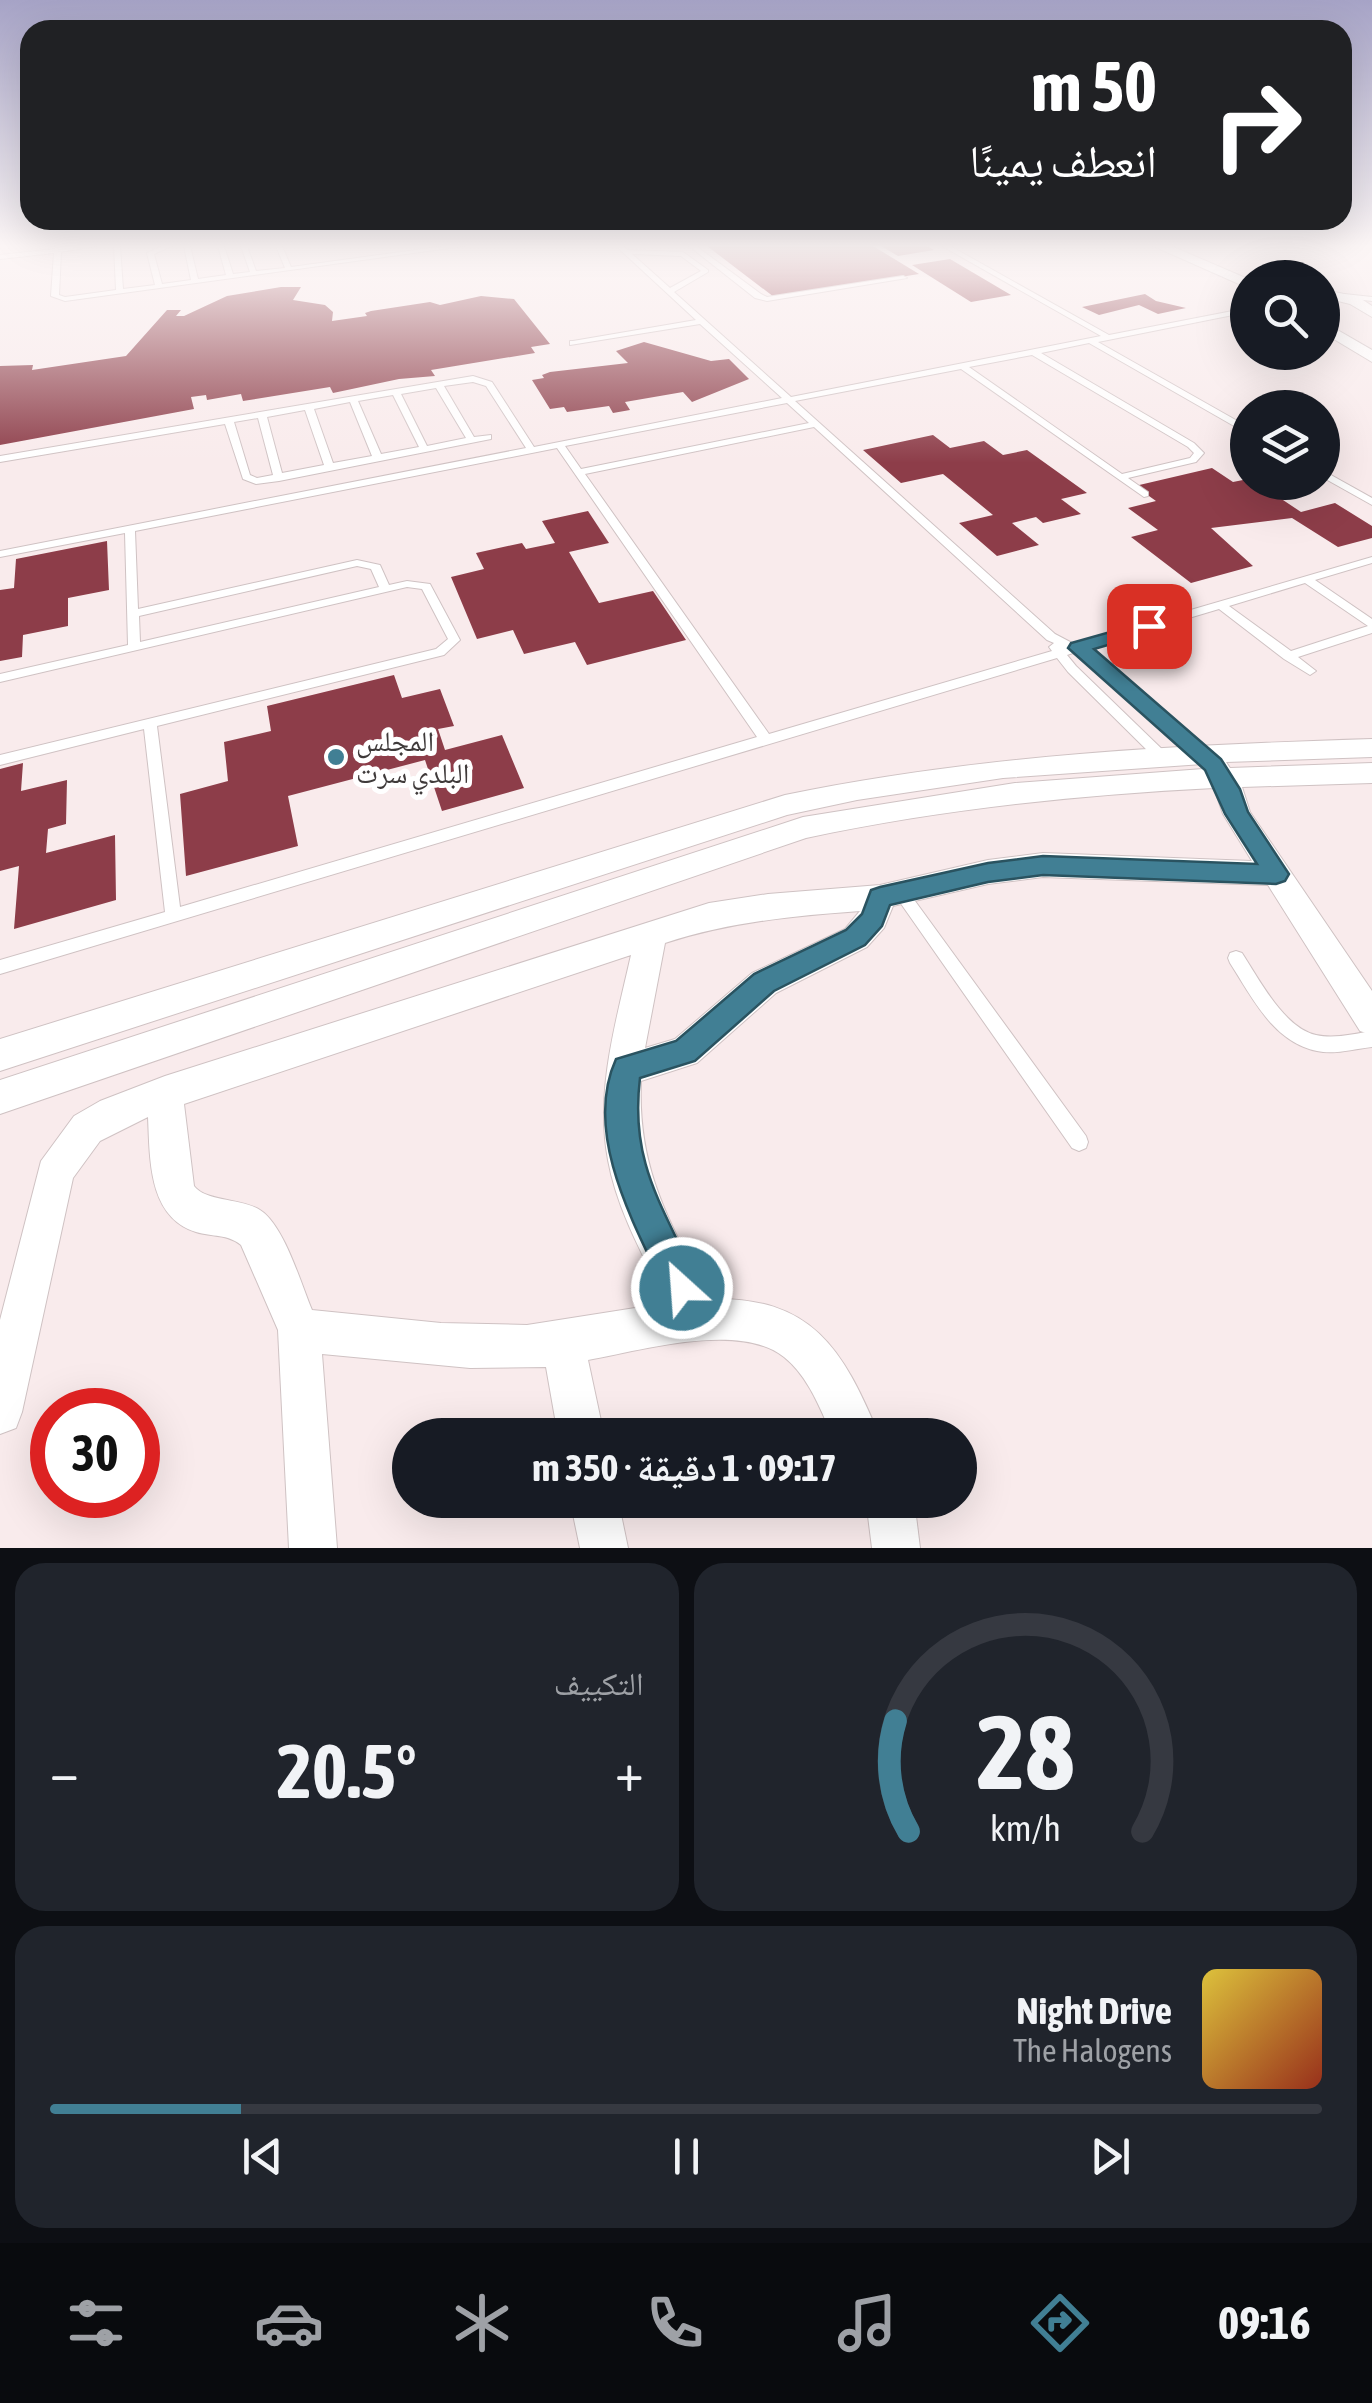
<!DOCTYPE html>
<html lang="ar">
<head>
<meta charset="utf-8">
<style>
	:root { --surface:#171b24; --page:#20242c; --text:#f1f3f6; --muted:#9ea1a6; --line:#363941; --accent:#417f94 }
	body { margin:0; font-family:"Asap Condensed","Noto Naskh Arabic",sans-serif; background:var(--page); color:var(--text); direction:rtl; height:100vh; display:flex; flex-direction:column; font-size:38px; white-space:nowrap }
	* { box-sizing:border-box; margin:0 }
	p { font-size:32px; color:var(--muted) }
	.icon { flex:none; width:55px; height:55px; fill:none; stroke:currentColor; stroke-width:2; stroke-linecap:round; stroke-linejoin:round }
	.map { position:relative; height:1548px; overflow:hidden; direction:ltr }
	.details { display:flex; flex-direction:column; gap:15px; padding:15px; background:#0d0f14; flex:1 }
	.details>* { flex:none }
	.top-card { position:absolute; left:20px; top:20px; width:1332px; height:210px; border-radius:30px; box-shadow:0 10px 40px #0002; direction:rtl; background:#202124; color:#fff; overflow:hidden }
	.tools { position:absolute; left:1230px; top:260px; display:grid; gap:20px }
	.tools a { display:grid; place-items:center; width:110px; height:110px; border-radius:50%; background:var(--surface); box-shadow:0 10px 40px #0002; font-size:50px }
	.speed { position:absolute; left:30px; top:1388px; display:flex; gap:20px; font-size:50px; font-weight:700; text-align:center }
	.speed>* { display:grid; place-content:center; width:130px; height:130px; border-radius:50%; background:var(--surface); box-shadow:0 10px 40px #0002; line-height:1 }
	.speed .limit { border:15px solid #d22; background:#fff; color:#111 }
	.pin { position:absolute; display:grid; place-items:center; width:85px; height:85px; color:#fff; margin:-42px; border-radius:20px; box-shadow:0 5px 15px #0006 }
	.me { position:absolute; width:110px; margin:-55px; rotate:334deg; stroke-linejoin:round; filter:drop-shadow(0 0 8px #0008) }
	.turn { display:flex; align-items:center; gap:35px; height:210px; padding:0 30px; font-size:45px }
	.turn .icon { width:130px; height:130px; stroke-width:2.5 }
	.turn b { display:block; font-size:70px; line-height:85px }
	.big { font-size:75px; font-weight:700; line-height:1.1 }
	.details .widget { flex:1; display:flex; flex-direction:column; justify-content:center; gap:15px; min-width:0; padding:0 35px; border-radius:30px; background:var(--page) }
	.details .dial { align-items:center; gap:0 }
	.dial svg { height:260px; overflow:visible; fill:none; stroke:var(--line); stroke-width:7; stroke-linecap:round; text-anchor:middle }
	.dial text { fill:var(--text); stroke:none }
	.song { display:flex; align-items:center; gap:30px }
	.cover { width:120px; height:120px; border-radius:15px; background:linear-gradient(135deg,hsl(50 70% 55%),hsl(10 70% 35%)) }
	.played { height:10px; border-radius:5px; background:linear-gradient(90deg,var(--accent) 15%,var(--line) 15%) }
	.keys { display:flex; justify-content:space-around; direction:ltr }
	.heat { display:flex; justify-content:space-between; align-items:center; font-size:55px; direction:ltr }
	.details .tiles { flex:1; display:grid; gap:15px; grid-template-columns:1fr 1fr }
	.widget:last-child { grid-column:span 2 }
	.trip { position:absolute; left:392px; top:1418px; width:585px; height:100px; border-radius:50px; background:var(--surface); box-shadow:0 10px 40px #0002; font-weight:700; line-height:100px; text-align:center; direction:rtl }
	.tab-bar { display:flex; height:160px; justify-content:space-around; align-items:center; background:#090b0e; color:var(--muted) }
	.tab-bar .icon { width:70px; height:70px }
	.tab-bar .active { color:var(--accent) }
	.tab-bar b { font-size:45px; color:var(--text) }
	.map>svg:first-child { display:block }
</style>
</head>
<body>
<div class="map">
<svg width="1372" height="1548" viewBox="0 0 1372 1548">
	<rect width="100%" height="100%" fill="#f9ebec"/>
	<!-- building -->
	<g fill="#8d3d49">
		<polygon points="707,246 873,246 919,274 774,297"/>
		<polygon points="881,246 927,246 934,250 898,256"/>
		<polygon points="950,259 1011,295 971,302 912,265"/>
		<polygon points="281,287 301,287 293,300 325,305 333,312 332,321 367,316 365,313 371,311 430,302 440,305 481,296 514,299 550,344 531,347 535,353 431,370 435,376 399,379 333,393 330,387 243,401 241,394 207,400 206,395 191,397 194,409 0,445 0,366 33,365 32,370 126,356 167,310 181,310 176,316 184,316 227,296"/>
		<polygon points="1145,294 1156,301 1186,308 1158,314 1139,305 1099,315 1082,307"/>
		<polygon points="644,342 711,361 729,359 749,379 692,402 683,392 625,402 630,410 613,413 609,406 567,412 564,407 550,409 532,380 544,378 542,375 550,372 628,363 616,351"/>
		<polygon points="933,435 950,448 984,441 1003,455 1027,450 1087,493 1061,499 1081,514 1043,523 1036,517 1012,523 1039,545 997,556 959,523 993,515 943,474 901,483 863,450"/>
		<polygon points="1212,468 1233,482 1248,479 1248,482 1266,482 1292,498 1283,500 1301,512 1335,503 1372,526 1372,538 1338,547 1292,518 1211,528 1253,566 1191,583 1131,537 1158,530 1128,508 1156,501 1135,486"/>
		<polygon points="588,511 609,543 569,552 599,603 653,591 686,640 587,665 575,642 524,654 513,630 477,639 451,577 484,569 476,553 522,543 526,549 555,543 542,521"/>
		<polygon points="107,541 109,590 68,598 68,626 23,635 22,657 0,661 0,590 14,588 16,559"/>
		<polygon points="394,675 402,698 440,689 454,726 438,729 445,750 502,735 524,788 442,811 425,760 288,796 298,846 186,876 180,794 228,781 224,742 271,731 267,706"/>
		<polygon points="23,763 21,791 67,780 66,824 48,829 46,853 115,835 116,900 14,929 19,866 0,871 0,769"/>
	</g>
	<g fill="none" stroke-linecap="round" stroke-linejoin="round">
		<defs>
			<g id="service">
				<polygon points="55,246 96,246 61,252 59,295 65,297 116,290 114,246 120,246 123,289 155,285 147,253 163,246 172,246 154,254 162,284 191,280 184,246 190,246 198,279 226,275 218,246 224,246 233,274 250,272 241,246 247,246 256,271 285,268 276,246 282,246 291,267 445,246 464,246 65,301 51,296 54,253 0,259 0,255 55,249"/>
				<path d="M 616,246 L 623,246 L 627,250 L 683,252 L 708,270 L 708,272 L 674,292 L 791,397 L 1101,336 L 942,246 L 950,246 L 1109,335 L 1248,308 L 1248,312 L 1098,342 L 1248,427 L 1248,434 L 1089,343 L 1041,353 L 1194,443 L 1204,453 L 1196,462 L 1128,478 L 1148,492 L 1148,496 L 1144,497 L 961,369 L 795,401 L 1055,634 L 1074,644 L 1372,557 L 1372,563 L 1315,580 L 1372,619 L 1372,633 L 1298,657 L 1316,671 L 1310,675 L 1284,659 L 1219,609 L 1085,649 L 1102,658 L 1208,750 L 1210,753 L 1203,758 L 1198,756 L 1094,664 L 1073,653 L 1067,655 L 1076,666 L 1167,754 L 1169,757 L 1167,760 L 1157,760 L 1068,672 L 1057,658 L 0,974 L 0,960 L 165,912 L 144,729 L 0,765 L 0,755 L 436,649 L 448,639 L 422,589 L 407,587 L 0,682 L 0,674 L 128,645 L 125,533 L 0,557 L 0,551 L 526,448 L 486,386 L 473,382 L 444,386 L 474,437 L 491,435 L 491,439 L 279,481 L 256,484 L 243,479 L 225,424 L 0,462 L 0,456 L 473,376 L 492,382 L 534,447 L 782,398 L 700,324 L 570,345 L 570,341 L 573,341 L 696,320 ZM 632,254 L 681,256 L 701,271 L 670,288 ZM 1032,355 L 1188,447 L 1194,453 L 1190,458 L 1122,474 L 969,367 ZM 436,388 L 466,438 L 427,446 L 401,394 ZM 393,395 L 419,447 L 381,454 L 358,401 ZM 350,402 L 372,456 L 333,463 L 314,409 ZM 787,403 L 809,423 L 581,469 L 565,446 ZM 305,410 L 324,465 L 282,473 L 267,417 ZM 258,418 L 273,475 L 257,478 L 250,475 L 234,422 ZM 814,427 L 1047,640 L 1054,643 L 1049,647 L 1052,651 L 769,734 L 585,474 ZM 557,448 L 757,737 L 180,907 L 157,726 L 444,655 L 460,640 L 430,584 L 407,581 L 389,585 L 380,565 L 357,560 L 138,609 L 135,531 ZM 357,566 L 371,569 L 379,587 L 140,642 L 139,616 ZM 1305,583 L 1368,626 L 1291,651 L 1229,606 Z"/>
				<polygon points="689,246 696,246 761,294 767,297 903,276 907,278 767,301 755,298"/>
				<polygon points="1335,293 1372,297 1372,301 1338,297 1335,297"/>
				<polygon points="1322,470 1372,498 1372,505 1322,477"/>
				<polygon points="902,888 907,890 1086,1136 1088,1142 1086,1148 1079,1151 1072,1148 897,898 894,894 897,890"/>
				<path d="M 1236,951 L 1242,953 C 1259,979 1284,1028 1316,1035 C 1334,1039 1354,1034 1372,1031 L 1372,1047 C 1354,1049 1334,1055 1317,1051 C 1273,1042 1252,997 1230,963 L 1228,958 L 1230,953 Z"/>
			</g>
			<g id="minor">
				<polygon points="1153,246 1171,246 1248,279 1248,288"/>
				<polygon points="1322,289 1360,298 1372,306 1372,317 1350,304 1322,297"/>
				<polygon points="1322,321 1372,350 1372,362 1322,332"/>
				<path d="M 1372,739 L 1372,757 L 1226,762 L 1230,768 L 1372,763 L 1372,783 L 1242,787 L 1250,812 L 1372,991 L 1372,1035 L 1360,1031 L 1268,885 L 1043,877 L 988,884 L 893,906 L 884,928 L 867,947 L 776,993 L 697,1063 L 641,1081 C 637,1170 670,1222 709,1299 C 812,1296 843,1349 879,1435 L 832,1435 C 820,1408 808,1376 784,1357 C 739,1321 639,1351 588,1360 L 604,1435 L 558,1435 L 546,1367 L 470,1368 L 322,1354 L 337,1548 L 289,1548 L 278,1330 L 241,1245 C 228,1234 212,1237 196,1232 C 148,1217 150,1159 148,1117 L 100,1141 L 73,1178 L 22,1412 L 16,1428 L 0,1434 L 0,1320 L 41,1161 L 74,1116 L 100,1101 L 165,1076 L 709,903 L 768,894 L 880,885 L 988,860 L 1043,853 L 1252,861 L 1223,814 L 1214,788 C 1076,795 941,809 806,838 L 0,1114 L 0,1080 L 803,817 L 1015,783 L 1203,769 L 1203,764 L 1003,778 L 857,800 L 787,815 L 0,1071 L 0,1039 L 785,795 C 979,755 1174,745 1372,739 ZM 860,911 L 845,929 L 752,973 L 675,1039 L 645,1048 L 665,943 C 729,922 793,916 860,911 ZM 631,955 C 616,1022 595,1091 608,1160 C 617,1210 644,1258 667,1303 L 527,1325 L 441,1323 L 312,1310 C 301,1284 284,1225 260,1210 C 242,1198 206,1202 194,1186 L 184,1104 Z"/>
				<polygon points="570,1500 618,1500 628,1548 580,1548"/>
				<polygon points="866,1500 914,1500 920,1548 872,1548"/>
			</g>
		</defs>
		<!-- service casing -->
		<use href="#service" stroke="#cfc2c3" stroke-width="2"/>
		<!-- minor casing -->
		<use href="#minor" stroke="#cfc2c3" stroke-width="2"/>
		<!-- service -->
		<use href="#service" fill="#fff" fill-rule="evenodd"/>
		<!-- minor -->
		<use href="#minor" fill="#fff" fill-rule="evenodd"/>
	</g>
	<!-- sky -->
	<linearGradient id="sky" x2="0" y2="1"><stop stop-color="#a6a3c6"/><stop offset="0.53" stop-color="#fcf6f6"/><stop offset="1" stop-color="#fcf6f6" stop-opacity="0"/></linearGradient>
	<rect width="1372" height="463" fill="url(#sky)"/>
	<!-- route -->
	<path fill="#417f94" stroke="#2a5360" stroke-width="2.5" d="M 1149,621 L 1158,626 L 1156,631 L 1094,649 L 1221,759 L 1240,789 L 1248,812 L 1289,874 L 1285,881 L 1276,884 L 1043,875 L 988,882 L 890,905 L 882,926 L 865,945 L 774,991 L 695,1061 L 640,1078 C 629,1168 667,1210 699,1288 L 694,1300 L 682,1305 L 670,1300 C 638,1231 581,1136 616,1059 L 676,1041 L 754,974 L 846,930 L 862,914 L 871,890 L 880,887 L 988,863 L 1043,856 L 1257,864 L 1225,814 L 1205,770 L 1068,648 L 1071,643 Z"/>
	<!-- markers -->
	<circle fill="#417f94" stroke="#fff" stroke-width="4" cx="336" cy="757" r="10"/>
	<g text-anchor="middle" stroke-width="10" stroke-linejoin="round" paint-order="stroke">
		<!-- poi labels -->
		<g font-size="28" fill="#3f3a3a" stroke="#fff" text-anchor="start">
			<text x="356" y="751">المجلس<tspan x="356" dy="32">البلدي سرت</tspan></text>
		</g>
	</g>
</svg>
<div class="tools">
<a><svg class="icon" aria-label="search" viewBox="0 0 24 24"><circle cx="10" cy="10" r="6"/><path d="M15 15l6 6"/></svg></a>
<a><svg class="icon" aria-label="layers" viewBox="0 0 24 24"><path d="M12 4l9 5-9 5-9-5zM3 14l9 5 9-5"/></svg></a>
</div>
<div class="speed"><div class="limit">30</div></div>
<div class="pin" style="left:1149px;top:626px;background:#d93025"><svg class="icon" aria-label="arrive" viewBox="0 0 24 24"><path d="M6 21V4h12l-3 4 3 4H6"/></svg></div>
<svg class="me" style="left:682px;top:1288px" viewBox="-20 -20 40 40"><circle r="17" fill="#417f94" stroke="#fff" stroke-width="3"/><path d="M0-11L8 9 0 5-8 9z" fill="#fff"/></svg>
<div class="trip">09:17 · 1 دقيقة · 350 m</div>
<div class="top-card">
<div class="turn"><svg class="icon" aria-label="right" viewBox="0 0 24 24"><path d="M7 20v-9h11M14 6l5 5-5 5"/></svg><div><b>50 m</b>انعطف يمينًا</div></div>
</div>
</div>
<section class="details">
<div class="tiles">
<div class="widget dial"><svg viewBox="0 0 100 80">
<path d="M14 69A42 42 0 1 1 86 69"/>
<path d="M14 69A42 42 0 0 1 10 35" stroke="#417f94"/>
<text x="50" y="56" font-size="32" font-weight="700">28</text>
<text x="50" y="72" font-size="11">km/h</text>
</svg></div>
<div class="widget"><p>التكييف</p>
<div class="heat"><a>−</a><b class="big">20.5°</b><a>+</a></div>
</div>
<div class="widget">
<div class="song"><i class="cover"></i><div><b>Night Drive</b><p>The Halogens</p></div></div>
<div class="played"></div>
<div class="keys"><svg class="icon" aria-label="previous" viewBox="0 0 24 24"><path d="M18 5L8 12l10 7zM5 5v14"/></svg><svg class="icon" aria-label="pause" viewBox="0 0 24 24"><path d="M8 5v14M16 5v14"/></svg><svg class="icon" aria-label="next" viewBox="0 0 24 24"><path d="M6 5l10 7-10 7zM19 5v14"/></svg></div>
</div>
</div>
</section>
<nav class="tab-bar">
<b>09:16</b>
<svg class="icon active" aria-label="directions" viewBox="0 0 24 24"><path d="M12 3l9 9-9 9-9-9zM9 14v-3h6M13 9l2 2-2 2"/></svg>
<svg class="icon" aria-label="music" viewBox="0 0 24 24"><path d="M9 18V5l10-2v13"/><circle cx="6" cy="18" r="3"/><circle cx="16" cy="16" r="3"/></svg>
<svg class="icon" aria-label="phone" viewBox="0 0 24 24"><path d="M5 4h4l2 5-3 2q2 4 5 5l2-3 5 2v4C11 20 4 13 5 4z"/></svg>
<svg class="icon" aria-label="climate" viewBox="0 0 24 24"><path d="M12 3v18M4 7l16 10M4 17L20 7"/></svg>
<svg class="icon" aria-label="car" viewBox="0 0 24 24"><path d="M5 17H2v-5l4-1 3-4h7l3 4 3 1v5h-3M9 17h6M6 11h13"/><circle cx="7" cy="17" r="2"/><circle cx="17" cy="17" r="2"/></svg>
<svg class="icon" aria-label="filters" viewBox="0 0 24 24"><path d="M4 7h16M4 17h16"/><circle cx="9" cy="7" r="2"/><circle cx="15" cy="17" r="2"/></svg>
</nav>
</body>
</html>
